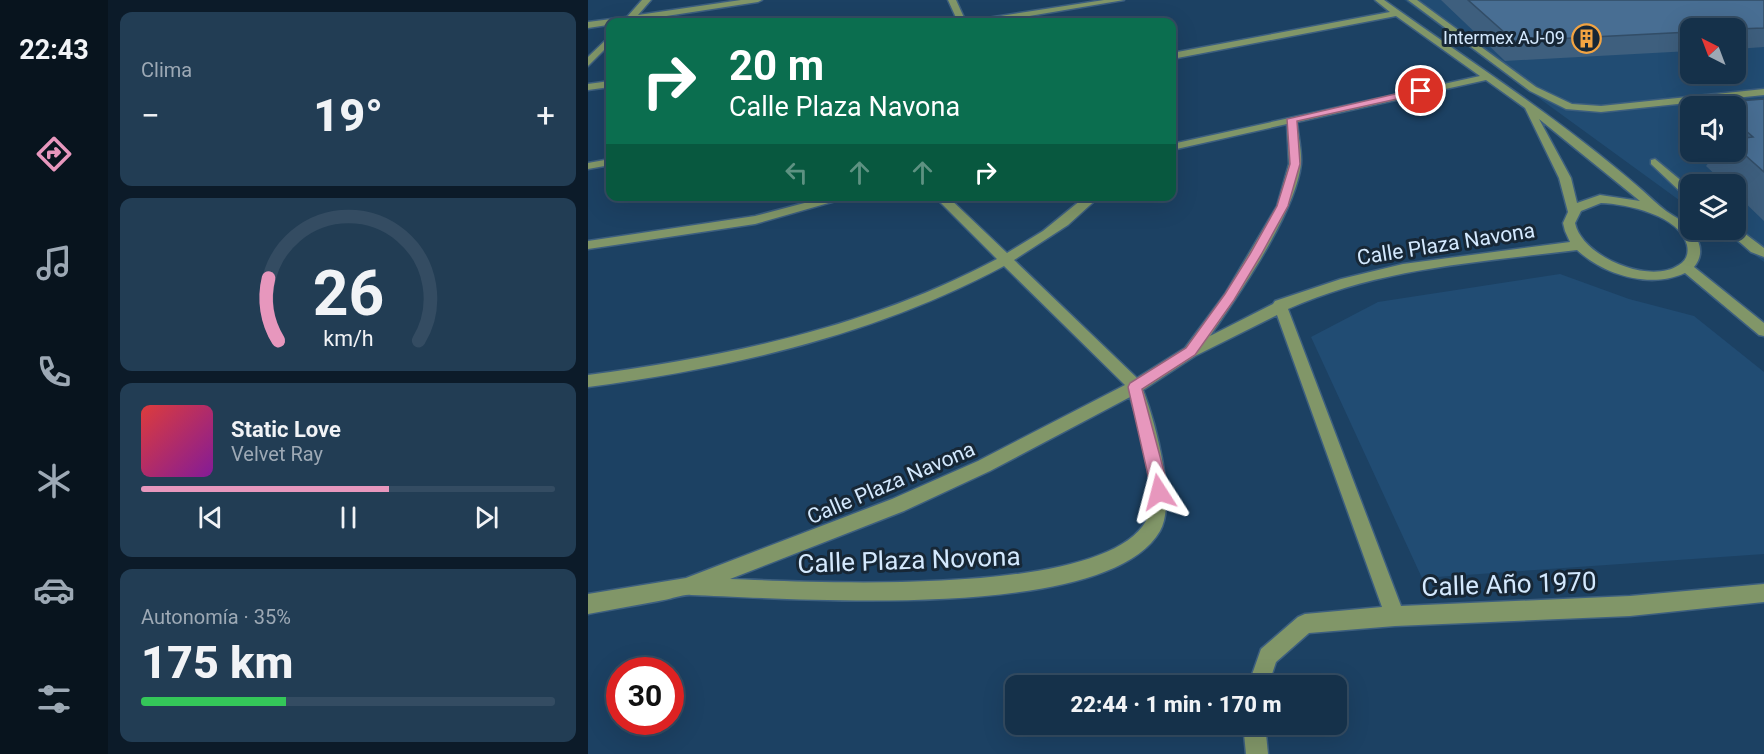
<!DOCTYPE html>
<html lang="es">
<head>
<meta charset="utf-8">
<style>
	:root { --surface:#15314a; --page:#223d54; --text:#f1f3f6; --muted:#9da9b5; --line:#344c62; --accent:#e797bd }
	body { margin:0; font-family:Roboto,sans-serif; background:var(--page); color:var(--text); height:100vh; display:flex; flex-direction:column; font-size:22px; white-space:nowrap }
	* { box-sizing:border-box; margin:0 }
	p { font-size:20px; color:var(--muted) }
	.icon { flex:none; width:33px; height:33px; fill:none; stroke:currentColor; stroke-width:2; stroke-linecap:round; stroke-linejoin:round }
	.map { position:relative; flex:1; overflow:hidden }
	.sheet { display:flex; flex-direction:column; gap:12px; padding:12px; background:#0c1b29; width:480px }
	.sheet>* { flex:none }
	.banner { position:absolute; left:18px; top:18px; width:570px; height:183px; border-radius:12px; box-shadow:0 6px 24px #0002,0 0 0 2px var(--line); background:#0b6e4f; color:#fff; overflow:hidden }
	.needle { width:39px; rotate:318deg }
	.fabs { position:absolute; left:1092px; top:18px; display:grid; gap:12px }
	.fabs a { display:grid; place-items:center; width:66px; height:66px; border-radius:12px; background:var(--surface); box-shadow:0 6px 24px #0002,0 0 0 2px var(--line); font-size:30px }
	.speed { position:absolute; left:18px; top:657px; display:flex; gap:12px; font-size:30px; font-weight:700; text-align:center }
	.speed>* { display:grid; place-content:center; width:78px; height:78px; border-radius:50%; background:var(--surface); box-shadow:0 6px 24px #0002,0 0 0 2px var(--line); line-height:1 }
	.speed .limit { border:9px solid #d22; background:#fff; color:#111 }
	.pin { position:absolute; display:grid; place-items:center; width:51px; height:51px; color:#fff; margin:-26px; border:3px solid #fff; border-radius:50%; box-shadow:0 2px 6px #0007 }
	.me { position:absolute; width:66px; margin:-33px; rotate:351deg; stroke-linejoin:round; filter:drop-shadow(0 0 4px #0008) }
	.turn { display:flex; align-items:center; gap:21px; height:126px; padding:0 24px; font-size:27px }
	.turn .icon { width:78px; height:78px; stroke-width:2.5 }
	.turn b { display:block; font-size:42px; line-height:51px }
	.lanes { display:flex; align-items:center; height:57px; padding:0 24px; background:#0003; justify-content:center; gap:30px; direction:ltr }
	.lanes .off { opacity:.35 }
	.big { font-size:45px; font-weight:800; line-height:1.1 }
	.sheet .widget { flex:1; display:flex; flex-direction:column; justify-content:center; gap:9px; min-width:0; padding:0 21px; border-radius:12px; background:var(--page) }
	.sheet .dial { align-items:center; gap:0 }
	.dial svg { height:156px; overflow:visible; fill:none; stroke:var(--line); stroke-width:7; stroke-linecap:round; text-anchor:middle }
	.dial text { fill:var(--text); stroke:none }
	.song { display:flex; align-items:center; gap:18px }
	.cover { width:72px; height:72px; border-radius:9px; background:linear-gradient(135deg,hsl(0 70% 55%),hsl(290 70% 35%)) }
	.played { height:6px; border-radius:3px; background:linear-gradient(90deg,var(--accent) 60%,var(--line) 60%) }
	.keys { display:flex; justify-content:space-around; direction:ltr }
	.heat { display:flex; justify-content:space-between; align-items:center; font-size:33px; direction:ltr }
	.charge { height:9px; border-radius:4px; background:linear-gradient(90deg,#34c759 35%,var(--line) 0) }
	.trip { position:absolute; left:417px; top:675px; width:342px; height:60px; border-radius:12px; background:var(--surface); box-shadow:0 6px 24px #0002,0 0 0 2px var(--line); font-weight:800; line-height:60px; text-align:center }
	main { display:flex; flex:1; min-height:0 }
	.dock { display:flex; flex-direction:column; width:108px; justify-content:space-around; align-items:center; background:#08141e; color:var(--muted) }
	.dock .icon { width:42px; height:42px }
	.dock .current { color:var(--accent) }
	.dock b { font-size:27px; color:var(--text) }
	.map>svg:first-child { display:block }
</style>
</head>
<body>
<main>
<nav class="dock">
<b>22:43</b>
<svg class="icon current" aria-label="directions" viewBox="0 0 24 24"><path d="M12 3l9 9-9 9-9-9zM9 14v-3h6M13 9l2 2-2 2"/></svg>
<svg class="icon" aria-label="music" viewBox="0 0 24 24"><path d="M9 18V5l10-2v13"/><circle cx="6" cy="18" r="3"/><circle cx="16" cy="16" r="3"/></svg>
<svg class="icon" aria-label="phone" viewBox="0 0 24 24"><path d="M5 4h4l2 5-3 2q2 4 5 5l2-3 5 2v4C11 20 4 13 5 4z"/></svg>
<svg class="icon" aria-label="climate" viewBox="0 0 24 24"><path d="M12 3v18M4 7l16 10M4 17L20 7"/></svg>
<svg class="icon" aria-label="car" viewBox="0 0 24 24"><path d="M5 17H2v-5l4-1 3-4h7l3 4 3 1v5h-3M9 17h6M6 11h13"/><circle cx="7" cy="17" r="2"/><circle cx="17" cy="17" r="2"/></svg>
<svg class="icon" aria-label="filters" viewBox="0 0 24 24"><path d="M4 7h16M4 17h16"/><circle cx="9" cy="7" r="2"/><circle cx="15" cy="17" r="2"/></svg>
</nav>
<section class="sheet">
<div class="widget"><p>Clima</p>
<div class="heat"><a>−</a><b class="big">19°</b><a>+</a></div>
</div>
<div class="widget dial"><svg viewBox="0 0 100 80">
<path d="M14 69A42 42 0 1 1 86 69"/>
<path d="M14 69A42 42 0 0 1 9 37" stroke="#e797bd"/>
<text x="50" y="56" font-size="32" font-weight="700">26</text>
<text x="50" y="72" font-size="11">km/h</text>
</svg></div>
<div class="widget">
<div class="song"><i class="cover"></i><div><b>Static Love</b><p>Velvet Ray</p></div></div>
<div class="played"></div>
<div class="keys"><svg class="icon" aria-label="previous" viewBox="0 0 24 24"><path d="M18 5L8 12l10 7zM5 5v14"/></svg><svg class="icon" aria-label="pause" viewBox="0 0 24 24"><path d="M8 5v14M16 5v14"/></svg><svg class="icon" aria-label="next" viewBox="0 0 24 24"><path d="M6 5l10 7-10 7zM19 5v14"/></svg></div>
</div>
<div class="widget"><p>Autonomía · 35%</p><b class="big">175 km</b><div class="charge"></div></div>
</section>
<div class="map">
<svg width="1176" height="754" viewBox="0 0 1176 754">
	<rect width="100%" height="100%" fill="#1c4163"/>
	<!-- built -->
	<g fill="#214c73" fill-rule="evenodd">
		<path d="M 816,0 L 1176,0 L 1176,262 L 1132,230 L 1148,230 L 1148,184 L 1102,184 L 1102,208 ZM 1102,28 L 1148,28 L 1148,74 L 1102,74 ZM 1102,106 L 1148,106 L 1148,152 L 1102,152 Z"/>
		<polygon points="972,274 1041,299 1106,316 1176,372 1176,554 834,578 723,337 790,302"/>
	</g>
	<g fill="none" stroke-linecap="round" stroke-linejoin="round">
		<defs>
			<g id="minor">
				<polygon points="54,0 63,0 50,15 153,0 174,0 170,2 0,28 0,22 39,17"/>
				<polygon points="360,0 368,0 378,22 370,22"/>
				<polygon points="516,0 536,0 406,22 389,22 393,19"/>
				<path d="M 787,0 L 796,0 C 883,62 974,120 1054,190 C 1062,197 1070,205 1078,211 C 1087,217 1097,222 1103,230 C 1113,242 1116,255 1106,267 L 1176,323 L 1176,336 L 1171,335 L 1097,273 C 1062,289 1016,275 989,250 C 891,262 791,268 700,309 L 813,606 L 1042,596 L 1176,584 L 1176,602 L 1042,616 L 807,626 L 721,633 L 688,662 L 680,686 L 660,686 L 673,649 L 710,617 L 717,614 L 794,607 L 689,315 L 607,356 L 555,390 C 567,421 589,501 572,531 C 518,624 200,598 103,595 C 95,594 84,599 76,600 C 51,605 25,609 0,614 L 0,594 L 98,578 L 304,499 L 390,461 L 537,385 L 416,266 C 285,336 146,367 0,387 L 0,375 C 142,356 281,327 409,259 L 346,196 L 359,196 L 419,253 L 455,231 L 498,196 L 512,196 L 480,225 L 426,260 L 549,378 L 597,348 L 637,294 L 689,206 L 701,164 L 699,124 L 584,150 L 584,144 L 892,76 L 808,16 L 584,59 L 584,53 L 802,12 ZM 898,80 L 937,108 L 971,178 L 980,212 L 975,223 L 977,231 L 982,242 L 815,264 L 753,279 L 687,301 L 685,304 L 622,336 C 650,296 708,212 713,164 C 714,151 710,135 709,122 ZM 951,119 L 1052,201 L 1012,195 L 989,203 L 983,178 ZM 1013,203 C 1038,204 1092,215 1099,245 C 1101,254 1098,261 1091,265 C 1062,285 994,257 987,223 L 993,211 ZM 542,397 C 550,421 571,499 558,521 C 515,598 224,582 142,579 L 316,511 L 402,471 Z"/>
				<polygon points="820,0 829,0 948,87 984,104 1013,106 1176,89 1176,95 1013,112 978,109 942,91"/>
				<polygon points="22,36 22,44 0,66 0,57"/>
				<polygon points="22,81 22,87 0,90 0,84"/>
				<polygon points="22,159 22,165 0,169 0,163"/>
				<polygon points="1067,159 1102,188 1102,198 1098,197 1063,164 1063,160"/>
				<polygon points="243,196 265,196 167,224 0,249 0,241 167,216"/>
				<polygon points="1148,227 1176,248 1176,257 1163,252 1138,230 1148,230"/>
				<polygon points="655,724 677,724 680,754 658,754"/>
			</g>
		</defs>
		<!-- minor casing -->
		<use href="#minor" stroke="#3d5f7f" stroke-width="3"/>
		<!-- minor -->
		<use href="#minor" fill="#819668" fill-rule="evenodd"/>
	</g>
	<!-- wall -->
	<g fill="#3e5f7e">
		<polygon points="853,0 1176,0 1176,47 1148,49 1148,28 1102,28 1102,51 917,61"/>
		<polygon points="1176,99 1176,221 1148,194 1148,184 1137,184 1118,166 1130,152 1148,152 1148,106 1123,106 1125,103"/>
	</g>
	<!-- building -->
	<g fill="#486e93" stroke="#324d67" stroke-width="1.5">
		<polygon points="880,0 1176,0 1176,28 1148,29 1102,28 1102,32 926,41"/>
		<polygon points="1176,99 1176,172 1148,147 1148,139 1165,137 1148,122 1148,106 1129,106 1125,103"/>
	</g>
	<!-- route -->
	<polygon fill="#e797bd" stroke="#96627b" stroke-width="1.5" points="833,88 838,91 836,93 709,121 712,164 700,206 673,255 646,300 607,355 554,389 578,479 576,497 571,499 565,497 540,387 542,383 598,348 637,294 662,254 689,206 702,164 699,119"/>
	<!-- icons -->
	<defs>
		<symbol id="building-ring" viewBox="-11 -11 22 22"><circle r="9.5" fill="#172736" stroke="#f3a442" stroke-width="1.5"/><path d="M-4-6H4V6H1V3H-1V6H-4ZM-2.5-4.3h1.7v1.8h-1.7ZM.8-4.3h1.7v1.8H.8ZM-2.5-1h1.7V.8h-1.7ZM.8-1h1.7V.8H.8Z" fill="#f3a442"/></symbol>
	</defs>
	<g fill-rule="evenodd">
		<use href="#building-ring" x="982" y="22" width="33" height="33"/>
	</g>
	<g text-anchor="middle" stroke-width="6" stroke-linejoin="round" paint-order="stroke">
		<!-- far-poi labels -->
		<g font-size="18" fill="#d4e9fe" stroke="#172736" text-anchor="end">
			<text x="977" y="44">Intermex AJ-09</text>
		</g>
		<!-- street labels -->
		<g font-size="21" fill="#d4e9fe" stroke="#172736">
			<text transform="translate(858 244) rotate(-9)" y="7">Calle Plaza Navona</text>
			<text transform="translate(303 483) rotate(-23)" y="7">Calle Plaza Navona</text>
		</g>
		<!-- near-street labels -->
		<g font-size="26" fill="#d4e9fe" stroke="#172736">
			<text transform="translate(321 560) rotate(-2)" y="9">Calle Plaza Novona</text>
			<text transform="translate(921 584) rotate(-2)" y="9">Calle Año 1970</text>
		</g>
	</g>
</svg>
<div class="fabs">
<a><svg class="needle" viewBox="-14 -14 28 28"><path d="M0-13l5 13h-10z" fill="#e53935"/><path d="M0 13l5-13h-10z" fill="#9da9b5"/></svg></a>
<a><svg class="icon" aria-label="sound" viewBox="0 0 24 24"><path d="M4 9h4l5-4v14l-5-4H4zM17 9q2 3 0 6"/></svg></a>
<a><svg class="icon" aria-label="layers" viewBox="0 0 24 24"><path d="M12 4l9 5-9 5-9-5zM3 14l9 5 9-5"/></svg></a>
</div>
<div class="speed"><div class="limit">30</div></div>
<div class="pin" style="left:833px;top:91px;background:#d93025"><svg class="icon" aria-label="arrive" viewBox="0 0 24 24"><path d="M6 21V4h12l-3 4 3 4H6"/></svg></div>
<svg class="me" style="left:571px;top:492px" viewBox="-20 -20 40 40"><path d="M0-17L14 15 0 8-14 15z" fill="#e797bd" stroke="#fff" stroke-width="4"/></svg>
<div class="trip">22:44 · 1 min · 170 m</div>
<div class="banner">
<div class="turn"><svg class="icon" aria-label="right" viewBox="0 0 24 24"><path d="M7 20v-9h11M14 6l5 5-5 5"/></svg><div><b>20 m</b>Calle Plaza Navona</div></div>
<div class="lanes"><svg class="icon off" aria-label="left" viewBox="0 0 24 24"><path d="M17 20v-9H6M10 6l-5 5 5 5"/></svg><svg class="icon off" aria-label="ahead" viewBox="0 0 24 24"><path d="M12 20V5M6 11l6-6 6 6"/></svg><svg class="icon off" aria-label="ahead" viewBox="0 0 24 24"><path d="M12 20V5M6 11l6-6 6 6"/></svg><svg class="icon" aria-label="right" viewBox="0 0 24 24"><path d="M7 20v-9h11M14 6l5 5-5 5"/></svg></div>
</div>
</div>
</main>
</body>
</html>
